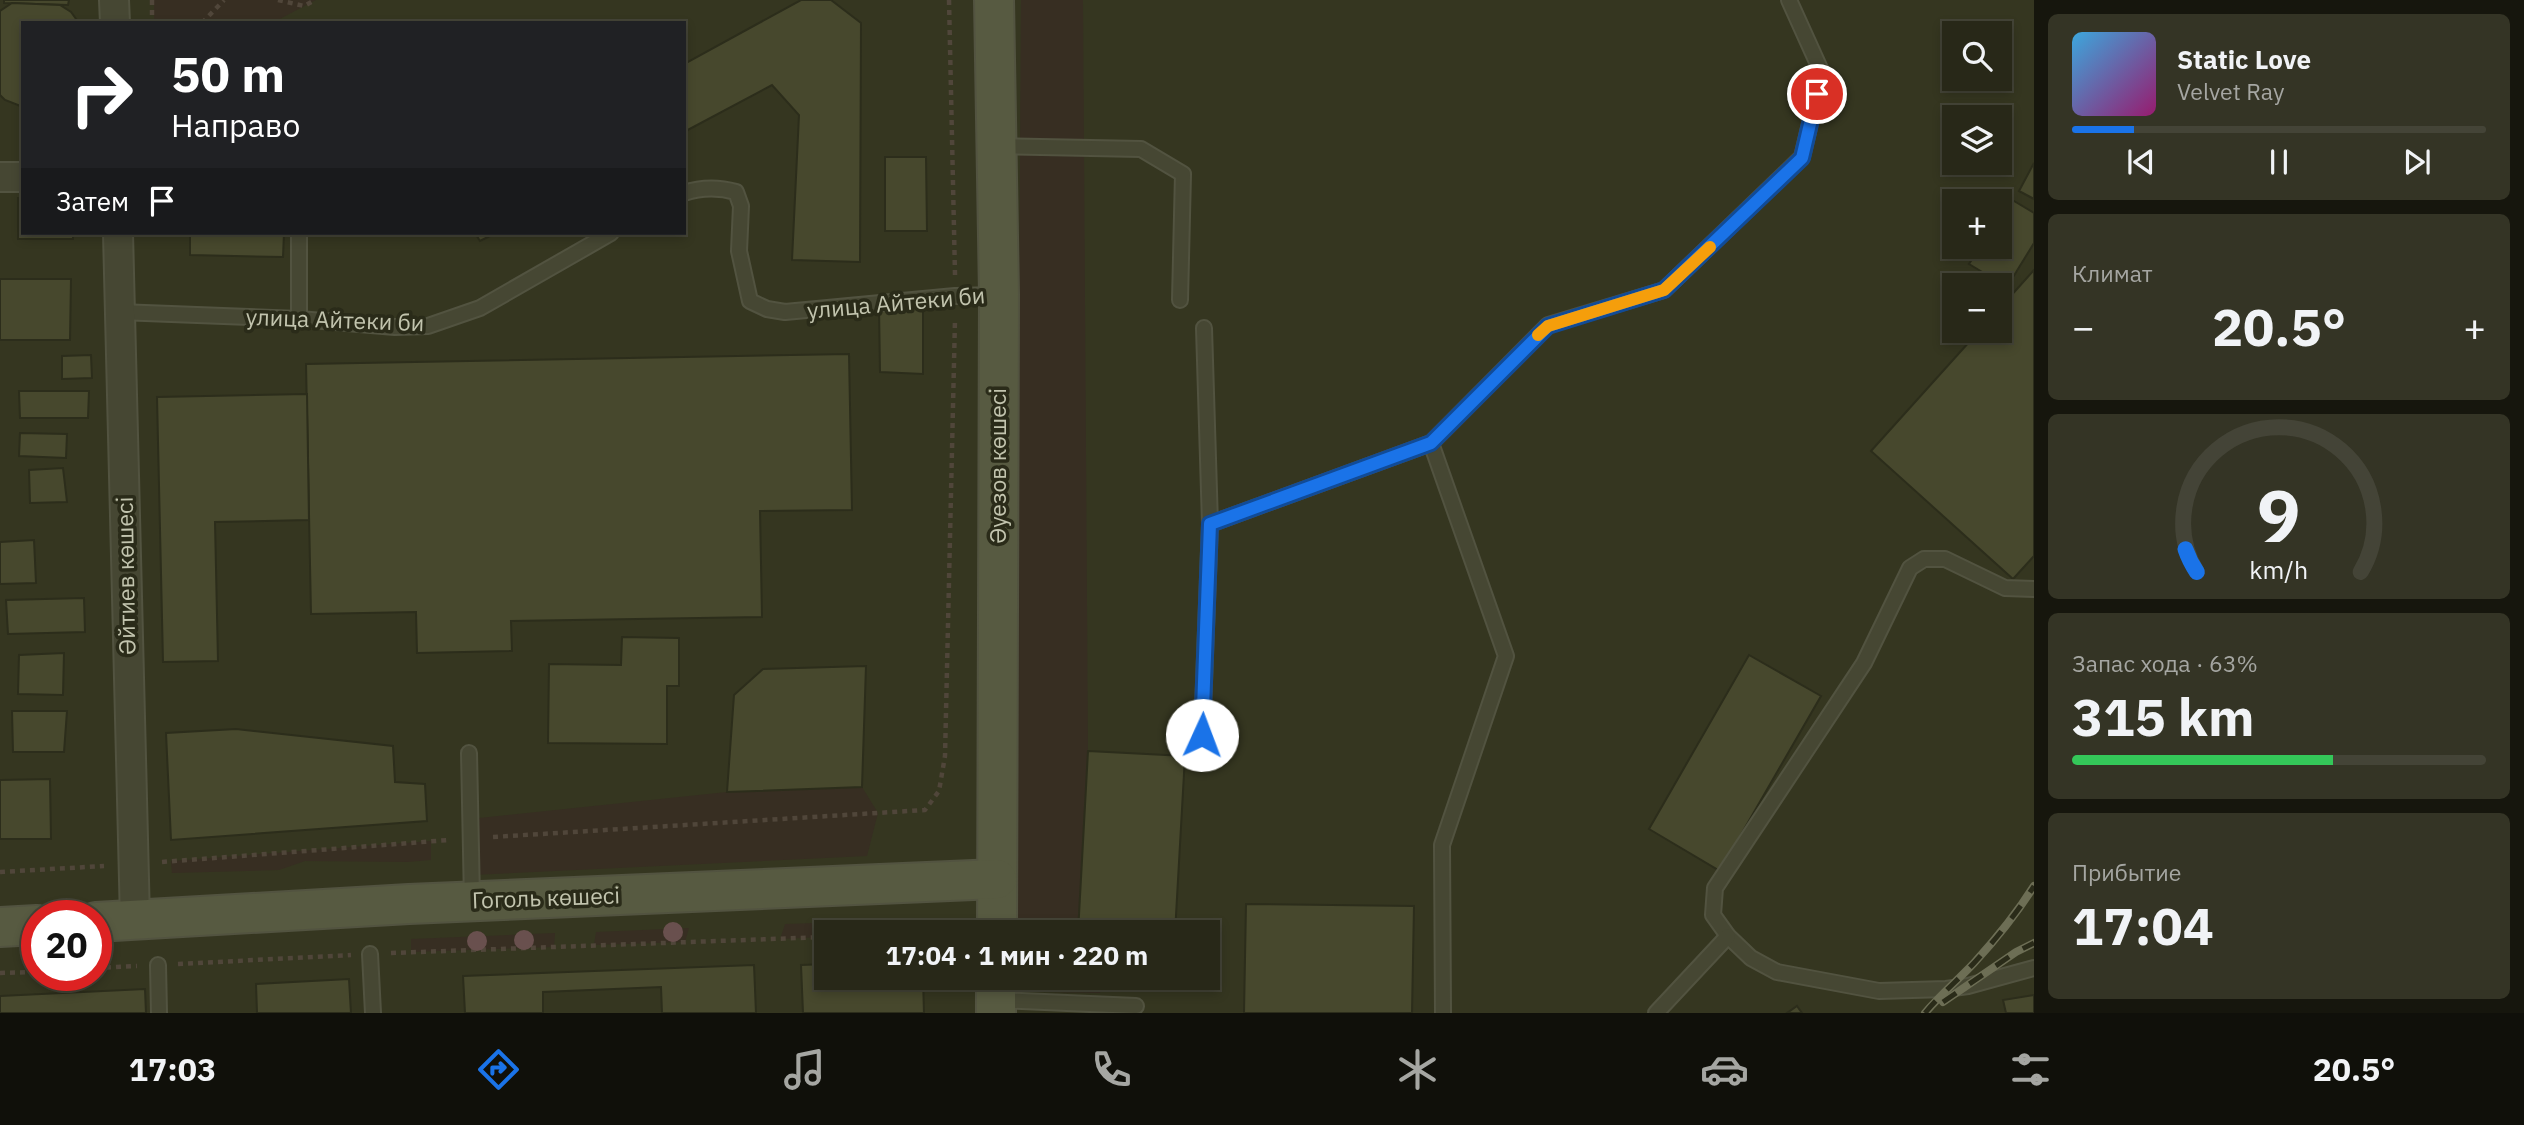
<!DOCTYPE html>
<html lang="ru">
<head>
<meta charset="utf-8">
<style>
	:root { --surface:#282818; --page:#343425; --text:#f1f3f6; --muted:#a5a6a2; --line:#444437; --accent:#1a73e8 }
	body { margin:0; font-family:"IBM Plex Sans",sans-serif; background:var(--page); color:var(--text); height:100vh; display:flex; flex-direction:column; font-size:26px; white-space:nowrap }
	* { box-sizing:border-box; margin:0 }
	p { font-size:23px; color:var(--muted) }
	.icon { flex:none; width:38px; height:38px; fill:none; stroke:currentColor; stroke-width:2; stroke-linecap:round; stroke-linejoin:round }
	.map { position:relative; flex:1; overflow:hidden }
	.panel { display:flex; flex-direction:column; gap:14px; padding:14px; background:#16160d; width:490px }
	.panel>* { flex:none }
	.top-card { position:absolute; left:21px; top:21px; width:665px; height:214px; border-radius:0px; box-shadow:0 4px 10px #0003,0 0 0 2px var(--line); background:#202124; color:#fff; overflow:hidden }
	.fabs { position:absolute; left:1942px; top:21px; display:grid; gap:14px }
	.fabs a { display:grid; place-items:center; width:70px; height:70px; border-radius:0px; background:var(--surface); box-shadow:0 4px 10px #0003,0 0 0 2px var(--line); font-size:35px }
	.speed { position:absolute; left:21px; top:900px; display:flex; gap:14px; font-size:35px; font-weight:700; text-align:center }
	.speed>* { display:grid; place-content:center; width:91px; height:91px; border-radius:50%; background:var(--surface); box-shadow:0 4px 10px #0003,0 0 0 2px var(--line); line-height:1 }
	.speed .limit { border:10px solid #d22; background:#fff; color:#111 }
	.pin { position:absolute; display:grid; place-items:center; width:60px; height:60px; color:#fff; margin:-30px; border:4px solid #fff; border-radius:50%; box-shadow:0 2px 7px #0007 }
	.me { position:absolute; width:77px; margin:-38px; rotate:2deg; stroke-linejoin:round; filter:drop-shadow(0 0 5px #0008) }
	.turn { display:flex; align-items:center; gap:24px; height:147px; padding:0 35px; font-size:32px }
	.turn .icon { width:91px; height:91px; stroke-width:2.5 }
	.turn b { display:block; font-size:49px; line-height:60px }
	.then { display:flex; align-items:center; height:66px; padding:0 35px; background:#0003; gap:14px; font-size:26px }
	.big { font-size:52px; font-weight:700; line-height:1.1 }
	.panel .widget { flex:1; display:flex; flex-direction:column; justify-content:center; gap:10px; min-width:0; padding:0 24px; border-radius:10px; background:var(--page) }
	.panel .dial { align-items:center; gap:0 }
	.dial svg { height:182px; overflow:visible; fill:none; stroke:var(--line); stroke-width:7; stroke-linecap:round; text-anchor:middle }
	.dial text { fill:var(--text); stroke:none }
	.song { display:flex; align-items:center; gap:21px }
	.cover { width:84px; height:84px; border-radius:10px; background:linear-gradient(135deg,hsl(200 70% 55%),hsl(320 70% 35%)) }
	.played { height:7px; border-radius:4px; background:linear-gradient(90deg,var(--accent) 15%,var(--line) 15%) }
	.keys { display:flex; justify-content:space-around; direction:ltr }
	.heat { display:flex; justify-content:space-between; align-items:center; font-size:38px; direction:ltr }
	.charge { height:10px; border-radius:5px; background:linear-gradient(90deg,#34c759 63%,var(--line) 0) }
	.trip { position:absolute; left:814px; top:920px; width:406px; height:70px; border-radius:0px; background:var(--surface); box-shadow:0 4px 10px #0003,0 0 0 2px var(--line); font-weight:700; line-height:70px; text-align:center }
	.dock { display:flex; height:112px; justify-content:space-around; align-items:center; background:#10100a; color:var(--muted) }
	.dock .icon { width:49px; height:49px }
	.dock .on { color:var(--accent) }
	.dock b { font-size:32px; color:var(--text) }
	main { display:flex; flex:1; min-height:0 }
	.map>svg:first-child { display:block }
</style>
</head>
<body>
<main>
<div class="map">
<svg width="2034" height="1013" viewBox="0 0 2034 1013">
	<rect width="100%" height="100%" fill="#353620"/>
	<!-- green -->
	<g fill="#372e22">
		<polygon points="154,0 316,0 272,23 154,23"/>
		<polygon points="1021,0 1083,0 1088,751 1078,933 1015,933"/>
		<polygon points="862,787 878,813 867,856 472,875 470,819 727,792"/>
		<polygon points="431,841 431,860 408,862 305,861 279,870 172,873 171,861"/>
		<polygon points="883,921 879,933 826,933 826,937 780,939 785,924"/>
		<polygon points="689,928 685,942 594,945 596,932"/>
		<polygon points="555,933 554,947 411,952 411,939"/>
		<polygon points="1033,978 1101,978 1100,993 1048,992"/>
	</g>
	<!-- building -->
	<g fill="#47482d" stroke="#2c2d1b" stroke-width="2">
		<polygon points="4,0 69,0 68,5 4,3"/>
		<polygon points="801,0 831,0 861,23 860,262 792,260 799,115 772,85 684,132 684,64"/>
		<polygon points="12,3 60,5 71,12 79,23 23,23 23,107 5,100 0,95 0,11"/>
		<polygon points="885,157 926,157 927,231 885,231"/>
		<polygon points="2034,163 2034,199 2019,191"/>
		<polygon points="18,198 23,198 23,233 73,233 73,239 18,239"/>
		<polygon points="2009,198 2034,213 2034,243 2007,287 1969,264 1980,247 2000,247 2000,213"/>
		<polygon points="190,233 284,233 283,257 190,255"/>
		<polygon points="475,233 496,233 480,241"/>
		<polygon points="2034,270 2034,556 2013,579 1871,451 1979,331 2000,331 2000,308"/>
		<polygon points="0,279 71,279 70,340 0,340"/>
		<polygon points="923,306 923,374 880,372 879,307"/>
		<polygon points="849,354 852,510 760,511 762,617 511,621 512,651 417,653 416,612 311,614 306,364"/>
		<polygon points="91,355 92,378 62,379 62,356"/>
		<polygon points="19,391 89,391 88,418 20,418"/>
		<polygon points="307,394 309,520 215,522 218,661 163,662 157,397"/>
		<polygon points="20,433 67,434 66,458 19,456"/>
		<polygon points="63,468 67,502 30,503 29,470"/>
		<polygon points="34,540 36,583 0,584 0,542"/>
		<polygon points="84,598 85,632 8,634 6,600"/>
		<polygon points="622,637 679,638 679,686 667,686 667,744 548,743 549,664 621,665"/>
		<polygon points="64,653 63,695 18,694 19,655"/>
		<polygon points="1749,655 1821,696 1720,871 1649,829"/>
		<polygon points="866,666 862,787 727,792 734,695 763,669"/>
		<polygon points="12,711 67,711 64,752 13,752"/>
		<polygon points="236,729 393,746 395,782 425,784 427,821 171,840 166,733"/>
		<polygon points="1088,751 1185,756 1175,933 1078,933"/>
		<polygon points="50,779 51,839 0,839 0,780"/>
		<polygon points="1246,904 1414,906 1412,1013 1244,1013"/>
		<polygon points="826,964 826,978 923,978 924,1013 803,1013 801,965"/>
		<polygon points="754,965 756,1013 662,1013 661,987 543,992 543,1013 465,1013 463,976"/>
		<polygon points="349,979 351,1013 257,1013 256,984"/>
		<polygon points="145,989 146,1013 0,1013 0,996"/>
		<polygon points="2034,995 2034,1013 2006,1013 2003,1000"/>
		<polygon points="1797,1006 1802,1013 1787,1013"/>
	</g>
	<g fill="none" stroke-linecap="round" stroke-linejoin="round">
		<defs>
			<g id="service">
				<polyline points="996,146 1141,149 1183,174 1180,300"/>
				<path d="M 684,193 C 702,187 718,187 736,192 L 741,206 L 739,251 L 750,301 L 767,309 L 785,312 L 955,296 L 998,295"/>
				<polyline points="299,233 299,319"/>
				<polyline points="119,312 299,319 395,327 428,326 480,308 611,233"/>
				<polyline points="1204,328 1210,524"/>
				<polyline points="2034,589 2005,588 1945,559 1924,559 1910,568 1864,663 1715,888 1713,915 1728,936 1751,958 1777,972 1879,991 1946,989 1968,986 2034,968"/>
				<polyline points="1202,735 1210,524 1431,443"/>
				<polyline points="469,753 472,900"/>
				<polyline points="370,954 373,1013"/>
				<polyline points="158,965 159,1013"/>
				<polyline points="997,1000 1136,1006"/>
				<polyline points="1443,1013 1442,845 1506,656 1431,443 1548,325 1664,290 1802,157 1822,73 1789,0"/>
				<polyline points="1656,1013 1728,936"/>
			</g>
			<g id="minor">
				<polyline points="114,0 115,23"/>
				<polyline points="0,177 23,177"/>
				<polyline points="118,233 135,920"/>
			</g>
			<g id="secondary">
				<polyline points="994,0 999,295 997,933"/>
				<polyline points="96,922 409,904 997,879"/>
				<polyline points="0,927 37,925"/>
				<polyline points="996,1013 996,978"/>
			</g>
		</defs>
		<!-- service casing -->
		<use href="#service" stroke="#525340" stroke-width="18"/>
		<!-- minor casing -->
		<use href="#minor" stroke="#525340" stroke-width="32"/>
		<!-- secondary casing -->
		<use href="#secondary" stroke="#525340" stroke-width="42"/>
		<!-- path -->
		<g stroke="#50463a" stroke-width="4.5" stroke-dasharray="5 5" stroke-linecap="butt">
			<polyline points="152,0 152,23"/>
			<polyline points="278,0 304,6 315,0"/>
			<polyline points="949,0 955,275"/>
			<polyline points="202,23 224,0"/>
			<polyline points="493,837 925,810 939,791 945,756 955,319"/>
			<polyline points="162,862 449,840"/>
			<polyline points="0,872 104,866"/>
			<polyline points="391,953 826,937"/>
			<polyline points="178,964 351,955"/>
			<polyline points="96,968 137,966"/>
			<polyline points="0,973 37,972"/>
		</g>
		<!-- service -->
		<use href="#service" stroke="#464733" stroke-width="14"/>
		<!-- minor -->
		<use href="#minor" stroke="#464733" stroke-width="28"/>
		<!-- secondary -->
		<use href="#secondary" stroke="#575a41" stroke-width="38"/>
		<defs>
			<g id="rail">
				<polyline points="1943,1002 2016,952 2034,943"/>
				<path d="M 1925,1013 C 1940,995 1958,980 1974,963 C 1996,939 2017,913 2034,886"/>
			</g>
		</defs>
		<!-- rail casing -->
		<use href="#rail" stroke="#6d6e55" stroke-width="8"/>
		<!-- rail -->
		<use href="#rail" stroke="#2a2b19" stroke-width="5" stroke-dasharray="16" stroke-linecap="butt"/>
	</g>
	<!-- trees -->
	<g fill="#69504e">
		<circle cx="673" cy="932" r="10"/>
		<circle cx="524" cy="940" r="10"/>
		<circle cx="477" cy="941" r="10"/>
	</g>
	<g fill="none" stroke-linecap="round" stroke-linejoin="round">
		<defs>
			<polyline id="route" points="1202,735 1210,524 1431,443 1548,326 1664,290 1802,158 1817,94"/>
		</defs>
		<!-- route casing -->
		<use href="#route" stroke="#114b97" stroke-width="18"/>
		<!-- route -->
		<use href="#route" stroke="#1a73e8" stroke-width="12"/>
		<!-- slow -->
		<polyline stroke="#f59e0b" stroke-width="12" points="1538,335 1548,326 1664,290 1710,247"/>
	</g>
	<g text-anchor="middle" stroke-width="7" stroke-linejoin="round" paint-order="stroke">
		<!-- street labels -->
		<g font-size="23" fill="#c2c4ae" stroke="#2a2b19">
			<text transform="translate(896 303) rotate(-5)" y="8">улица Айтеки би</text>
			<text transform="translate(335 320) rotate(2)" y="8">улица Айтеки би</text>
			<text transform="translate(998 466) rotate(-90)" y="8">Әуезов көшесі</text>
			<text transform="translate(126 576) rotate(-91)" y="8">Әйтиев көшесі</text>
			<text transform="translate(546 898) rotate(-2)" y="8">Гоголь көшесі</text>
		</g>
	</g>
</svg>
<div class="fabs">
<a><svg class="icon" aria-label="search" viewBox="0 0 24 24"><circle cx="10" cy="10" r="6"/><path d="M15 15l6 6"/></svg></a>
<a><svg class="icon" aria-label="layers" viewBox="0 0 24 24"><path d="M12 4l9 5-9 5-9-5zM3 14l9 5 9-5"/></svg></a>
<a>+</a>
<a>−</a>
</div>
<div class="speed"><div class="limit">20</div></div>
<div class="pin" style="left:1817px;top:94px;background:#d93025"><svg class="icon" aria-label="arrive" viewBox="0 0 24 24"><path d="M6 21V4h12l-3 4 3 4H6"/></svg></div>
<svg class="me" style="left:1202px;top:735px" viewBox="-20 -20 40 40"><circle r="19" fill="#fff"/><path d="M0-13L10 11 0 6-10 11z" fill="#1a73e8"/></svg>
<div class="trip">17:04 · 1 мин · 220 m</div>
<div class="top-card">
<div class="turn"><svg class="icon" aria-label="right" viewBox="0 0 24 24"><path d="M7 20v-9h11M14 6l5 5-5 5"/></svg><div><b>50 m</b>Направо</div></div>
<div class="then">Затем<svg class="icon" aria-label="arrive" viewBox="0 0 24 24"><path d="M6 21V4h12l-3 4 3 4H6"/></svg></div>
</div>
</div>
<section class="panel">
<div class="widget">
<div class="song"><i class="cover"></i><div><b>Static Love</b><p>Velvet Ray</p></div></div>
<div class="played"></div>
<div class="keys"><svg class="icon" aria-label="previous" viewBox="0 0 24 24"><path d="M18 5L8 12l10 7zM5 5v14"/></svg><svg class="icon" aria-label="pause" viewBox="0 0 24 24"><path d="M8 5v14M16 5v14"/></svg><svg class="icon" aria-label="next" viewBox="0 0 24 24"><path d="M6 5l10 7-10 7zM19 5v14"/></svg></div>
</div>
<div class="widget"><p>Климат</p>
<div class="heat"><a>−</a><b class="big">20.5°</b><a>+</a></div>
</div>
<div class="widget dial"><svg viewBox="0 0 100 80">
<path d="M14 69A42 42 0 1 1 86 69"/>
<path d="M14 69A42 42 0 0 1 9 59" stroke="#1a73e8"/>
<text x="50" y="56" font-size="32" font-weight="700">9</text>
<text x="50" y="72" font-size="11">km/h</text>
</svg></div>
<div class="widget"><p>Запас хода · 63%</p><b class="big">315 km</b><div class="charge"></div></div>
<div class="widget"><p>Прибытие</p><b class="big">17:04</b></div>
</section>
</main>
<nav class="dock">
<b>17:03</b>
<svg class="icon on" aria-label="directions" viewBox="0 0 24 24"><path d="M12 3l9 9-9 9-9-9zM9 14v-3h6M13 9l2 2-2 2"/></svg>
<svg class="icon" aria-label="music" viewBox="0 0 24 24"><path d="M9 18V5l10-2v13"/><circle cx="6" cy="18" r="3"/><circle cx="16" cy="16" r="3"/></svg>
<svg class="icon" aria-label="phone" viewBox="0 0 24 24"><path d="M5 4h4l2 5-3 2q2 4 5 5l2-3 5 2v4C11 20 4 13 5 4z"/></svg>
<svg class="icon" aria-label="climate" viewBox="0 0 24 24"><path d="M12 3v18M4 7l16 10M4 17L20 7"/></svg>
<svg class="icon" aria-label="car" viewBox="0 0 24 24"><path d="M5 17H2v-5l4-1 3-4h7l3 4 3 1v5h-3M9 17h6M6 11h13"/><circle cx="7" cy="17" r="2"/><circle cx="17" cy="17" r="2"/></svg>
<svg class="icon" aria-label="filters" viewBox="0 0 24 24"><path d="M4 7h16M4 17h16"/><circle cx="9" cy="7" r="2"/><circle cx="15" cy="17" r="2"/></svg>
<b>20.5°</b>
</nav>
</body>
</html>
